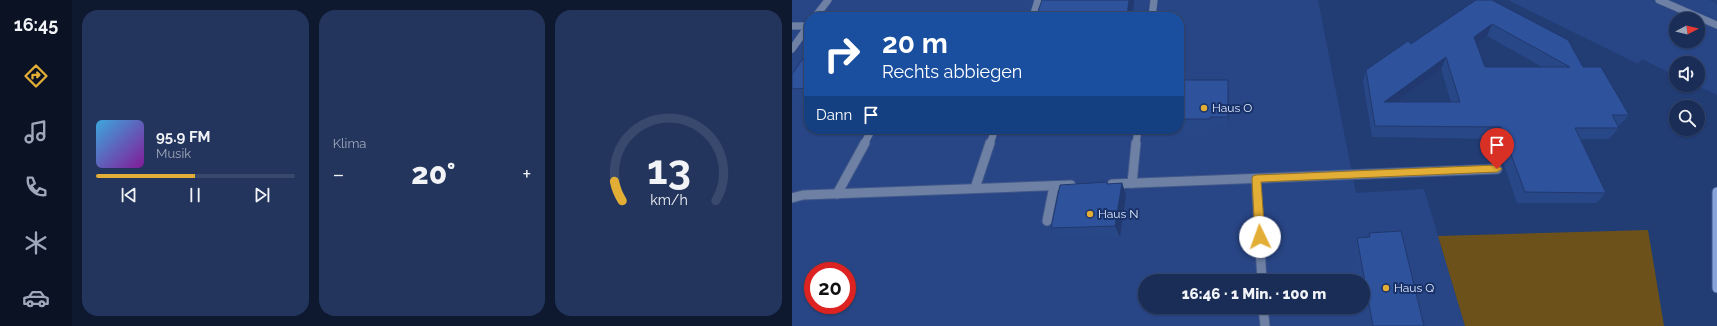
<!DOCTYPE html>
<html lang="de">
<head>
<meta charset="utf-8">
<style>
	:root { --surface:#1a2d57; --page:#23355d; --text:#f1f3f6; --muted:#9fa8ba; --line:#38496d; --accent:#e3ae35 }
	body { margin:0; font-family:Raleway,sans-serif; background:var(--page); color:var(--text); height:100vh; display:flex; flex-direction:column; font-size:15px; white-space:nowrap }
	* { box-sizing:border-box; margin:0 }
	p { font-size:13px; color:var(--muted) }
	.icon { flex:none; width:22px; height:22px; fill:none; stroke:currentColor; stroke-width:2; stroke-linecap:round; stroke-linejoin:round }
	.map { position:relative; flex:1; overflow:hidden }
	.panel { display:flex; flex-direction:column; gap:10px; padding:10px; background:#0e1930; width:720px }
	.panel>* { flex:none }
	.banner { position:absolute; left:12px; top:12px; width:380px; height:122px; border-radius:16px; box-shadow:0 1px 3px #0004,0 0 0 1px var(--line); background:#1a4fa0; color:#fff; overflow:hidden }
	.needle { width:26px; rotate:83deg }
	.fabs { position:absolute; left:877px; top:12px; display:grid; gap:8px }
	.fabs a { display:grid; place-items:center; width:36px; height:36px; border-radius:50%; background:var(--surface); box-shadow:0 1px 3px #0004,0 0 0 1px var(--line); font-size:20px }
	.speed { position:absolute; left:12px; top:262px; display:flex; gap:8px; font-size:20px; font-weight:700; text-align:center }
	.speed>* { display:grid; place-content:center; width:52px; height:52px; border-radius:50%; background:var(--surface); box-shadow:0 1px 3px #0004,0 0 0 1px var(--line); line-height:1 }
	.speed .limit { border:6px solid #d22; background:#fff; color:#111 }
	.pin { position:absolute; display:grid; place-items:center; width:34px; height:34px; color:#fff; margin:-41px -17px; border-radius:50% 50% 50% 0; rotate:-45deg; box-shadow:0 0 4px #0007 }
	.pin .icon { rotate:45deg }
	.me { position:absolute; width:44px; margin:-22px; rotate:357deg; stroke-linejoin:round; filter:drop-shadow(0 0 3px #0008) }
	.turn { display:flex; align-items:center; gap:14px; height:84px; padding:0 12px; font-size:18px }
	.turn .icon { width:52px; height:52px; stroke-width:2.5 }
	.turn b { display:block; font-size:28px; line-height:34px }
	.then { display:flex; align-items:center; height:38px; padding:0 12px; background:#0003; gap:8px; font-size:15px }
	.big { font-size:30px; font-weight:800; line-height:1.1 }
	.panel .card { flex:1; display:flex; flex-direction:column; justify-content:center; gap:6px; min-width:0; padding:0 14px; border-radius:16px; background:var(--page) }
	.panel .dial { align-items:center; gap:0 }
	.dial svg { height:104px; overflow:visible; fill:none; stroke:var(--line); stroke-width:7; stroke-linecap:round; text-anchor:middle }
	.dial text { fill:var(--text); stroke:none }
	.song { display:flex; align-items:center; gap:12px }
	.cover { width:48px; height:48px; border-radius:6px; background:linear-gradient(135deg,hsl(200 70% 55%),hsl(290 70% 35%)) }
	.played { height:4px; border-radius:2px; background:linear-gradient(90deg,var(--accent) 50%,var(--line) 50%) }
	.keys { display:flex; justify-content:space-around; direction:ltr }
	.heat { display:flex; justify-content:space-between; align-items:center; font-size:22px; direction:ltr }
	.panel .tiles { flex:1; display:grid; gap:10px; grid-template-columns:repeat(3,1fr) }
	.trip { position:absolute; left:346px; top:274px; width:232px; height:40px; border-radius:20px; background:var(--surface); box-shadow:0 1px 3px #0004,0 0 0 1px var(--line); font-weight:800; line-height:40px; text-align:center }
	main { display:flex; flex:1; min-height:0 }
	.tab-bar { display:flex; flex-direction:column; width:72px; justify-content:space-around; align-items:center; background:#0a1223; color:var(--muted) }
	.tab-bar .icon { width:28px; height:28px }
	.tab-bar .selected { color:var(--accent) }
	.tab-bar b { font-size:18px; color:var(--text) }
	.map>svg:first-child { display:block }
</style>
</head>
<body>
<main>
<nav class="tab-bar">
<b>16:45</b>
<svg class="icon selected" aria-label="directions" viewBox="0 0 24 24"><path d="M12 3l9 9-9 9-9-9zM9 14v-3h6M13 9l2 2-2 2"/></svg>
<svg class="icon" aria-label="music" viewBox="0 0 24 24"><path d="M9 18V5l10-2v13"/><circle cx="6" cy="18" r="3"/><circle cx="16" cy="16" r="3"/></svg>
<svg class="icon" aria-label="phone" viewBox="0 0 24 24"><path d="M5 4h4l2 5-3 2q2 4 5 5l2-3 5 2v4C11 20 4 13 5 4z"/></svg>
<svg class="icon" aria-label="climate" viewBox="0 0 24 24"><path d="M12 3v18M4 7l16 10M4 17L20 7"/></svg>
<svg class="icon" aria-label="car" viewBox="0 0 24 24"><path d="M5 17H2v-5l4-1 3-4h7l3 4 3 1v5h-3M9 17h6M6 11h13"/><circle cx="7" cy="17" r="2"/><circle cx="17" cy="17" r="2"/></svg>
</nav>
<section class="panel">
<div class="tiles">
<div class="card">
<div class="song"><i class="cover"></i><div><b>95.9 FM</b><p>Musik</p></div></div>
<div class="played"></div>
<div class="keys"><svg class="icon" aria-label="previous" viewBox="0 0 24 24"><path d="M18 5L8 12l10 7zM5 5v14"/></svg><svg class="icon" aria-label="pause" viewBox="0 0 24 24"><path d="M8 5v14M16 5v14"/></svg><svg class="icon" aria-label="next" viewBox="0 0 24 24"><path d="M6 5l10 7-10 7zM19 5v14"/></svg></div>
</div>
<div class="card"><p>Klima</p>
<div class="heat"><a>−</a><b class="big">20°</b><a>+</a></div>
</div>
<div class="card dial"><svg viewBox="0 0 100 80">
<path d="M14 69A42 42 0 1 1 86 69"/>
<path d="M14 69A42 42 0 0 1 8 54" stroke="#e3ae35"/>
<text x="50" y="56" font-size="32" font-weight="700">13</text>
<text x="50" y="72" font-size="11">km/h</text>
</svg></div>
</div>
</section>
<div class="map">
<svg width="925" height="326" viewBox="0 0 925 326">
	<rect width="100%" height="100%" fill="#223c74"/>
	<!-- built -->
	<g fill="#284585" fill-rule="evenodd">
		<path d="M 0,0 L 526,0 L 564,193 L 632,189 L 673,326 L 0,326 ZM 17,17 L 387,17 L 387,129 L 17,129 ZM 21,271 L 55,271 L 55,305 L 21,305 ZM 353,281 L 571,281 L 571,307 L 353,307 Z"/>
		<path d="M 716,0 L 925,0 L 925,95 L 904,85 L 906,85 L 906,63 L 884,63 L 884,76 L 850,59 L 846,64 ZM 884,19 L 906,19 L 906,41 L 884,41 Z"/>
	</g>
	<!-- green -->
	<polygon fill="#6c521a" points="856,230 872,326 673,326 646,236"/>
	<g fill="none" stroke-linecap="round" stroke-linejoin="round">
		<defs>
			<g id="lane-far1">
				<polyline points="867,0 925,25"/>
				<polyline points="23,17 36,0"/>
				<polyline points="241,17 246,0"/>
				<polyline points="360,17 362,0"/>
				<polyline points="0,26 17,26"/>
				<polyline points="0,49 17,25"/>
				<polyline points="72,144 80,129"/>
				<polyline points="198,144 203,129"/>
				<polyline points="344,144 346,129"/>
			</g>
			<g id="lane">
				<polyline points="464,179 470,281"/>
				<polyline points="340,183 344,143"/>
				<polyline points="320,184 705,169"/>
				<polyline points="183,188 198,143"/>
				<polyline points="45,194 73,143"/>
				<polyline points="0,198 11,195 279,185"/>
				<polyline points="255,221 262,186"/>
				<polyline points="471,307 473,326"/>
			</g>
			<polyline id="secondary" points="925,192 925,288"/>
		</defs>
		<!-- lane-far1 casing -->
		<use href="#lane-far1" stroke="#40588a" stroke-width="8"/>
		<!-- lane casing -->
		<use href="#lane" stroke="#40588a" stroke-width="11"/>
		<!-- secondary casing -->
		<use href="#secondary" stroke="#40588a" stroke-width="11"/>
		<!-- lane-far1 -->
		<use href="#lane-far1" stroke="#6e80a3" stroke-width="7"/>
		<!-- lane -->
		<use href="#lane" stroke="#6e80a3" stroke-width="9"/>
		<!-- secondary -->
		<use href="#secondary" stroke="#87a4db" stroke-width="9"/>
	</g>
	<!-- wall -->
	<g fill="#284787" fill-rule="evenodd">
		<path d="M 684,0 L 791,67 L 837,115 L 827,126 L 826,126 L 827,128 L 817,139 L 789,139 L 814,193 L 804,203 L 725,203 L 703,139 L 580,137 L 571,81 L 574,70 L 619,44 ZM 695,36 L 750,67 L 693,67 L 684,44 ZM 649,69 L 659,102 L 604,102 Z"/>
		<polygon points="918,0 925,0 925,18 909,11"/>
		<polygon points="342,1 340,17 244,17"/>
		<polygon points="17,56 17,102 2,103 0,100 0,74"/>
		<polygon points="387,80 436,80 437,126 419,127 419,129 359,129 387,129"/>
		<polygon points="315,182 316,184 330,183 334,195 328,237 266,239 259,228"/>
		<polygon points="577,233 632,326 577,326 571,296 571,281 568,281 562,246 565,238 576,238"/>
	</g>
	<!-- shaded-wall -->
	<g fill="#21396e">
		<polygon points="337,0 342,0 342,1 340,17 335,17 335,16"/>
		<polygon points="700,24 695,36 677,49 682,37"/>
		<polygon points="654,57 649,69 589,113 592,102"/>
		<polygon points="436,80 436,90 437,126 436,117"/>
		<polygon points="330,183 334,195 328,237 323,226"/>
	</g>
	<!-- building -->
	<g fill="#2f529d" stroke="#21396e" fill-rule="evenodd">
		<polygon points="250,0 337,0 335,16 291,17 244,17"/>
		<path d="M 684,0 L 700,0 L 776,40 L 791,67 L 809,67 L 837,115 L 820,115 L 827,128 L 783,128 L 814,193 L 733,192 L 709,127 L 583,126 L 574,70 L 616,41 L 619,44 ZM 700,24 L 778,67 L 693,67 L 682,37 ZM 654,57 L 668,102 L 592,102 Z"/>
		<polygon points="919,0 925,0 925,3"/>
		<polygon points="13,56 17,56 17,88 0,89 0,74"/>
		<polygon points="387,80 436,80 436,117 418,117 418,119 387,119"/>
		<polygon points="315,182 315,184 330,183 323,226 259,228 268,185"/>
		<polygon points="609,231 632,326 581,326 565,238 578,237 577,233"/>
	</g>
	<!-- route -->
	<polygon fill="#e3ae35" stroke="#947122" points="705,165 710,169 705,172 469,182 473,237 471,240 468,242 464,240 463,237 460,179 461,176 464,175"/>
	<!-- markers -->
	<g fill="#e3ae35" stroke="#183168" stroke-width="1.5">
		<circle cx="412" cy="108" r="4"/>
		<circle cx="298" cy="214" r="4"/>
		<circle cx="594" cy="288" r="4"/>
	</g>
	<g text-anchor="middle" stroke-width="4" stroke-linejoin="round" paint-order="stroke">
		<!-- poi labels -->
		<g font-size="12" fill="#dfeaff" stroke="#183168" text-anchor="start">
			<text x="420" y="112">Haus O</text>
			<text x="306" y="218">Haus N</text>
			<text x="602" y="292">Haus Q</text>
		</g>
	</g>
</svg>
<div class="fabs">
<a><svg class="needle" viewBox="-14 -14 28 28"><path d="M0-13l5 13h-10z" fill="#e53935"/><path d="M0 13l5-13h-10z" fill="#9fa8ba"/></svg></a>
<a><svg class="icon" aria-label="sound" viewBox="0 0 24 24"><path d="M4 9h4l5-4v14l-5-4H4zM17 9q2 3 0 6"/></svg></a>
<a><svg class="icon" aria-label="search" viewBox="0 0 24 24"><circle cx="10" cy="10" r="6"/><path d="M15 15l6 6"/></svg></a>
</div>
<div class="speed"><div class="limit">20</div></div>
<div class="pin" style="left:705px;top:169px;background:#d93025"><svg class="icon" aria-label="arrive" viewBox="0 0 24 24"><path d="M6 21V4h12l-3 4 3 4H6"/></svg></div>
<svg class="me" style="left:468px;top:237px" viewBox="-20 -20 40 40"><circle r="19" fill="#fff"/><path d="M0-13L10 11 0 6-10 11z" fill="#e3ae35"/></svg>
<div class="trip">16:46 · 1 Min. · 100 m</div>
<div class="banner">
<div class="turn"><svg class="icon" aria-label="right" viewBox="0 0 24 24"><path d="M7 20v-9h11M14 6l5 5-5 5"/></svg><div><b>20 m</b>Rechts abbiegen</div></div>
<div class="then">Dann<svg class="icon" aria-label="arrive" viewBox="0 0 24 24"><path d="M6 21V4h12l-3 4 3 4H6"/></svg></div>
</div>
</div>
</main>
</body>
</html>
